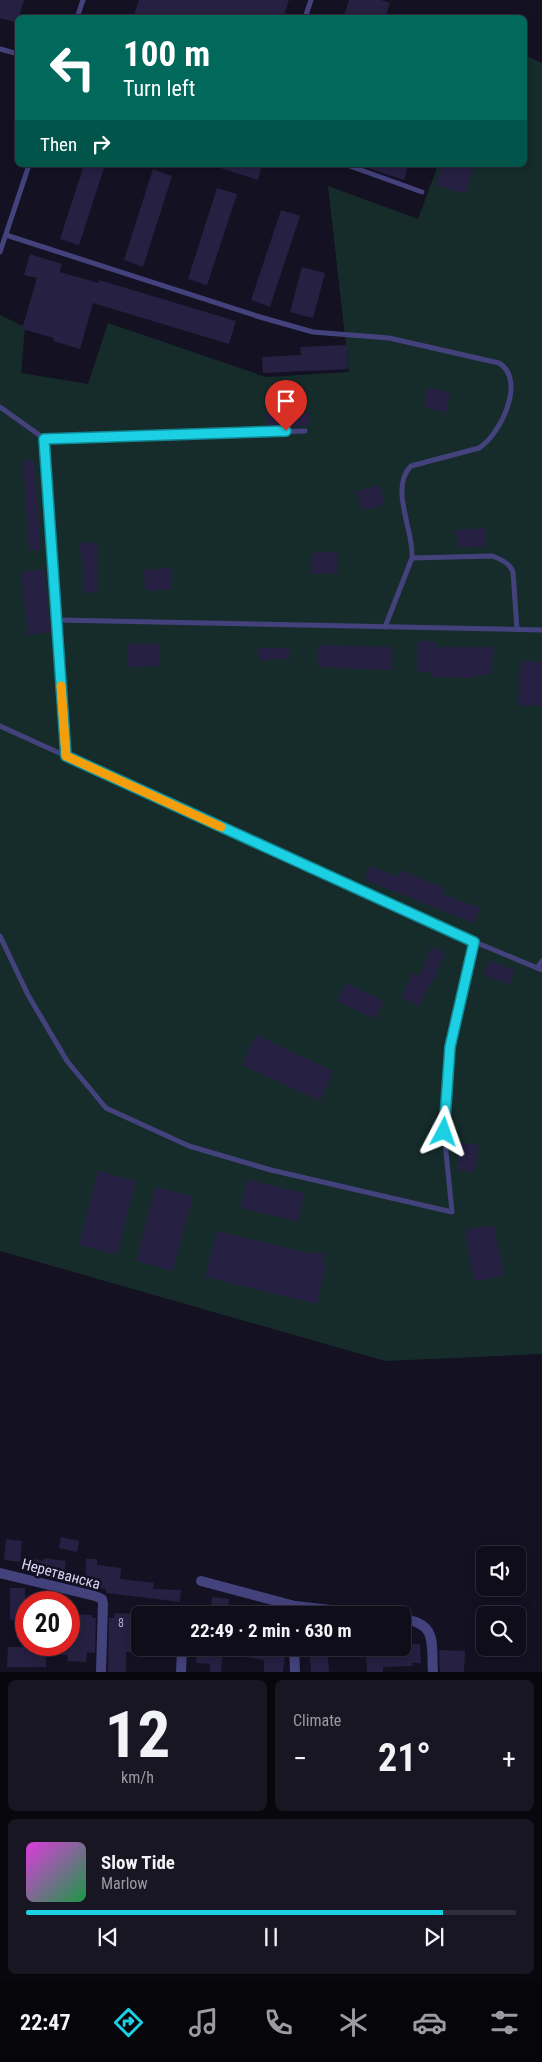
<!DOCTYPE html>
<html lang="en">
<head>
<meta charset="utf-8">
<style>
	:root { --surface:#0f0d1a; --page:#181623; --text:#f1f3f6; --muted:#9b9ca2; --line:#2f2d39; --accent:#1cd0e3 }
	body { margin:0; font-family:"Roboto Condensed",sans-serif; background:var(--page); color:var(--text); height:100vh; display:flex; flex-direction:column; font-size:19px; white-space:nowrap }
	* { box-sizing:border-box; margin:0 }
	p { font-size:16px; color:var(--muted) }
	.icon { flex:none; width:28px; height:28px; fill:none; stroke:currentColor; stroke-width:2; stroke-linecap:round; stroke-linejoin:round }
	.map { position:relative; height:1672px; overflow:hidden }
	.panel { display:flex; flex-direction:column; gap:8px; padding:8px; background:#08070e; flex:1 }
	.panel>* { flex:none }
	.hud { position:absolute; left:15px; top:15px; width:512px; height:152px; border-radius:8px; box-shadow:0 2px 12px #0003,0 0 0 1px var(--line); background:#00695c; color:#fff; overflow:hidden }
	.fabs { position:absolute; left:476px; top:1546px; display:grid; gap:10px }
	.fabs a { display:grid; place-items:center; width:50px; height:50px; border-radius:8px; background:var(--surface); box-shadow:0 2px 12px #0003,0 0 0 1px var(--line); font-size:25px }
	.speed { position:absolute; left:15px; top:1591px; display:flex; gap:10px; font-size:25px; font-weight:700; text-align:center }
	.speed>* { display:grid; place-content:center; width:65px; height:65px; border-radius:50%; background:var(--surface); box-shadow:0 2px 12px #0003,0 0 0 1px var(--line); line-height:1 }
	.speed .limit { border:8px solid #d22; background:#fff; color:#111 }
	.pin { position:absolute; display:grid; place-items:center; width:42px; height:42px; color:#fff; margin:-51px -21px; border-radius:50% 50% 50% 0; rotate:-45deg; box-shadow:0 0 5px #0007 }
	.pin .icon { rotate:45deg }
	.me { position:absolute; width:55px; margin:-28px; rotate:4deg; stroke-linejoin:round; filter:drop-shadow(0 0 4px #0008) }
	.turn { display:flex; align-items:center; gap:18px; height:105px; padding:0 25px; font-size:22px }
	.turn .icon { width:65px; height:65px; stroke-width:2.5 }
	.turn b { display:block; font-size:35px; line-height:42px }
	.then { display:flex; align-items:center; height:48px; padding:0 25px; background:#0003; gap:10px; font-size:19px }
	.big { font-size:38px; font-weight:700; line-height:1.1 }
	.panel .tile { flex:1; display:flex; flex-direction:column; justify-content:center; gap:8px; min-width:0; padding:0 18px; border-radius:8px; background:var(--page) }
	.panel .dial { align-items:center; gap:0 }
	.dial b { font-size:65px; line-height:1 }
	.song { display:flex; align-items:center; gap:15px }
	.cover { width:60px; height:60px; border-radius:8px; background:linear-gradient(135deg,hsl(300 70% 55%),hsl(140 70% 35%)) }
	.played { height:5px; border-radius:2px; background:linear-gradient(90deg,var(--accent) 85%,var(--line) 85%) }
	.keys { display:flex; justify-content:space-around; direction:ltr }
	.heat { display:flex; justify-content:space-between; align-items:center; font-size:28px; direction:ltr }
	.panel .tiles { flex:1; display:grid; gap:8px; grid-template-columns:1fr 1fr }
	.tile:last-child { grid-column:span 2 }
	.trip { position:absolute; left:131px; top:1606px; width:280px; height:50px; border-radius:8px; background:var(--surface); box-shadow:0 2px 12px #0003,0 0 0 1px var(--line); font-weight:700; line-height:50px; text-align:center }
	.tabs { display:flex; height:80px; justify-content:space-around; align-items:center; background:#06050a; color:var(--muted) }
	.tabs .icon { width:35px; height:35px }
	.tabs .on { color:var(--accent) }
	.tabs b { font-size:22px; color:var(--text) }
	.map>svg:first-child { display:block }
</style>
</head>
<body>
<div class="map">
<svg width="542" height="1672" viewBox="0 0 542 1672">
	<rect width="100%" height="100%" fill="#141123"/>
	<!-- green -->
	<polygon fill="#152c2b" points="525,55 542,63 542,1354 385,1361 0,1251 0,315 25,327 21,373 88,384 108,323 266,377 349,372 328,186 418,219 438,165 525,165"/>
	<!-- building -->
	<g fill="#262042">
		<polygon points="0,0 24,0 17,23 0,18"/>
		<polygon points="139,0 289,0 283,18 133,18"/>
		<polygon points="349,0 381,0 390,3 385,18 371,14 370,18 343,18"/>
		<polygon points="84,165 105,165 79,245 60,239"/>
		<polygon points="218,165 262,165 258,180 217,167"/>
		<polygon points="366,165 408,165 404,180 365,167"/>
		<polygon points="442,165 474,165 465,194 436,185"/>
		<polygon points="153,169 172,176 143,267 124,260"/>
		<polygon points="217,188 237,194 207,285 188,279"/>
		<polygon points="281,210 300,216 270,307 251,300"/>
		<polygon points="30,254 62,264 60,272 98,283 99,280 236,321 229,344 93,303 80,349 53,341 54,338 22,329 37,278 24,275"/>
		<polygon points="302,267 325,273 313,318 290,312"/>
		<polygon points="347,345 348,369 263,373 262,357 301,355 300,347"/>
		<polygon points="427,388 450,392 447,412 424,408"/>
		<polygon points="309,412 309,426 267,428 266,414"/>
		<polygon points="23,460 34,460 41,550 29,550"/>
		<polygon points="379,485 385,504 362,511 356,492"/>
		<polygon points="485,528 486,546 458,548 456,530"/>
		<polygon points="98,542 98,592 83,593 83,562 81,562 80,543"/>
		<polygon points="337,552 337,573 311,574 311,553"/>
		<polygon points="171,568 172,589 145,591 144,570"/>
		<polygon points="44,569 51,632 28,635 21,572"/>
		<polygon points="418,641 435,642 435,647 493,647 492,675 475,675 475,678 432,677 432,672 418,672"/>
		<polygon points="128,644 159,644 160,666 128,667"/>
		<polygon points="318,645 392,647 392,670 318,667"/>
		<polygon points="258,648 290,648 290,659 259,660"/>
		<polygon points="521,661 542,662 542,706 518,705"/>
		<polygon points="370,866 397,877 400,870 445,888 442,894 480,908 474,923 365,880"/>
		<polygon points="431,947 445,953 437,972 419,1006 401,997 413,973 420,976"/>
		<polygon points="489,960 515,971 510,985 483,974"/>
		<polygon points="346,983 384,1001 375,1019 337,1001"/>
		<polygon points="256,1035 333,1071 320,1101 242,1065"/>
		<polygon points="461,1142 479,1146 475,1172 457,1170"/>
		<polygon points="98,1171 136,1181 117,1255 79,1245"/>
		<polygon points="247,1180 305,1193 298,1221 241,1208"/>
		<polygon points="155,1187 193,1196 173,1271 136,1261"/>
		<polygon points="494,1225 504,1276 474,1281 465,1230"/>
		<polygon points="217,1231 312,1254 313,1252 325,1253 323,1265 326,1266 317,1304 205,1277"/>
		<polygon points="61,1537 79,1541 77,1552 59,1548"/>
		<polygon points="6,1539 22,1541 20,1562 4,1560"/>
		<polygon points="30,1558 43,1561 44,1558 66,1561 64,1572 28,1568"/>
		<polygon points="86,1559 97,1559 97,1565 121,1568 120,1579 154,1583 153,1589 181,1590 180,1602 106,1593 106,1589 85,1586"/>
		<polygon points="10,1588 25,1588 25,1621 10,1620"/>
		<polygon points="212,1597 229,1599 227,1615 210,1615"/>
		<polygon points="115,1613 132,1614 131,1638 140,1639 140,1652 126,1652 126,1672 108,1672 109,1618 114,1618"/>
		<polygon points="75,1614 92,1615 92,1618 96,1618 95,1653 87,1652 86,1662 67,1661 68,1655 60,1655 60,1645 69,1645 69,1637 74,1637"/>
		<polygon points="420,1644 421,1663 412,1663 413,1666 383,1667 383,1672 367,1672 366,1656 396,1654 395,1648 402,1648 402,1645"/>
		<polygon points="8,1647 46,1647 46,1667 7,1667"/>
		<polygon points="197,1648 223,1648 221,1672 210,1672 210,1664 196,1663"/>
		<polygon points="225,1648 286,1649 283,1672 264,1672 264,1660 224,1654"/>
		<polygon points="309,1648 348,1648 348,1656 328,1657 329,1672 311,1672"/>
		<polygon points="439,1650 465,1651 464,1672 440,1672"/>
	</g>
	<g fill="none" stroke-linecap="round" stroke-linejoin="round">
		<!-- service -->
		<g stroke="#44427c" stroke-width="5">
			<polyline points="77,18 83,0"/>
			<polyline points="305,18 311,0"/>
			<polyline points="0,49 18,54"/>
			<polyline points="347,165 422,192"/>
			<path d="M 6,235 L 260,317 L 313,332 L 389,338 L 499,363 C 527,380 500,435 479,448 L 411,466 C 389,488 414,530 412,558 L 385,627"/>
			<polyline points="0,252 29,165"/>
			<polyline points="0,407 45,439"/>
			<path d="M 412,558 L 492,556 C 501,559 510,563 513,572 L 517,629"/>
			<polyline points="57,620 542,630"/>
			<polyline points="0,726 475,942 542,970"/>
			<polyline points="66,756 45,439 305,431"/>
			<polyline points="0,936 28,995 67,1061 106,1108 189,1146 271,1170 452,1212 444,1132 450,1047 475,942"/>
			<polyline points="537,968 542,961"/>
		</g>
		<!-- minor -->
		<g stroke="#44427c" stroke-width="10">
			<polyline points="0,1573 95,1596 102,1599 103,1604 101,1672"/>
			<polyline points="201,1581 295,1606 375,1615"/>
			<path d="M 402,1619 C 438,1623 431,1643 433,1672"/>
			<polyline points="294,1648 295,1672"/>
			<polyline points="181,1672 182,1651"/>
		</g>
	</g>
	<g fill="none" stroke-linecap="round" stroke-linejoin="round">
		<defs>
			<polyline id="route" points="286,431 44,439 66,756 474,942 450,1047 444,1132"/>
		</defs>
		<!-- route casing -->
		<use href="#route" stroke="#128794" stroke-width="12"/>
		<!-- route -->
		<use href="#route" stroke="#1cd0e3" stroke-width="9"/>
		<!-- slow -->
		<polyline stroke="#f59e0b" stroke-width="9" points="61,686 66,756 221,827"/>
	</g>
	<g text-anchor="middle" stroke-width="5" stroke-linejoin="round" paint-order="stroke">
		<!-- number labels -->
		<g font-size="12" fill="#aeaacc">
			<text x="121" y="1627">8</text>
		</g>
		<!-- street labels -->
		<g font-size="15" fill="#dcd8fa" stroke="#141123">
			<text transform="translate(61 1574) rotate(15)" y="5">Неретванска</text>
		</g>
	</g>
</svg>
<div class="fabs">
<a><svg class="icon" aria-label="sound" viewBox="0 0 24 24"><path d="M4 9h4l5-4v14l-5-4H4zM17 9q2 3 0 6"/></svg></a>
<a><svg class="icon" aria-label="search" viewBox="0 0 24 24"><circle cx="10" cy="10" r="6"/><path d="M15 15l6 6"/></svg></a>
</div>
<div class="speed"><div class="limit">20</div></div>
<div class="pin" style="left:286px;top:431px;background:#d93025"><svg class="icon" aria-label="arrive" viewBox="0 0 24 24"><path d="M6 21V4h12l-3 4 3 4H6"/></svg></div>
<svg class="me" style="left:444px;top:1132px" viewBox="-20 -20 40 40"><path d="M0-17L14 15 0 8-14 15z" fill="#1cd0e3" stroke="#fff" stroke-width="4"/></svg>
<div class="trip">22:49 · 2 min · 630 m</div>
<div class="hud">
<div class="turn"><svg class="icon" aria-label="left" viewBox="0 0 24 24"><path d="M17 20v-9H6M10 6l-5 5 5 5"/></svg><div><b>100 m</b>Turn left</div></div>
<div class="then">Then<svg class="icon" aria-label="right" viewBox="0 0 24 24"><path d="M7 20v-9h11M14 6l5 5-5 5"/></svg></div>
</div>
</div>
<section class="panel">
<div class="tiles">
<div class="tile dial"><b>12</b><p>km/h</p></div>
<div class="tile"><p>Climate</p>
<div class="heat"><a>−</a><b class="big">21°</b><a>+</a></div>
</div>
<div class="tile">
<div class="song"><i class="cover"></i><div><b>Slow Tide</b><p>Marlow</p></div></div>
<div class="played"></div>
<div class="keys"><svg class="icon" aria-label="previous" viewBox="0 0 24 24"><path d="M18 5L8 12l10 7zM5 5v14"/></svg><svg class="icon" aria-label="pause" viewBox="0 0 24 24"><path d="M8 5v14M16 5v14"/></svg><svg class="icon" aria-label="next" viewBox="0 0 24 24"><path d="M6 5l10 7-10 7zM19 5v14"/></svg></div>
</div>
</div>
</section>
<nav class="tabs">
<b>22:47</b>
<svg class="icon on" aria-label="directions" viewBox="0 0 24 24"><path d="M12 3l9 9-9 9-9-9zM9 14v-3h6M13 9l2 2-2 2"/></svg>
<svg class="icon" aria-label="music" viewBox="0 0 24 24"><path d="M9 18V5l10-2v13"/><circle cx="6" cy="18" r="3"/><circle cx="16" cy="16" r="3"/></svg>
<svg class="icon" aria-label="phone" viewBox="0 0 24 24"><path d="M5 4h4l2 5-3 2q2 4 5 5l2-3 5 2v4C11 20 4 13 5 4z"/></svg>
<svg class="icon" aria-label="climate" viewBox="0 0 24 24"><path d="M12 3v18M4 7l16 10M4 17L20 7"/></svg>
<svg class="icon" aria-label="car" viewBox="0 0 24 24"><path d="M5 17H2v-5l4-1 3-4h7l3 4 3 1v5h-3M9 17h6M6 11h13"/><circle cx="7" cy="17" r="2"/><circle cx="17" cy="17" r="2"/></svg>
<svg class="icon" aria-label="filters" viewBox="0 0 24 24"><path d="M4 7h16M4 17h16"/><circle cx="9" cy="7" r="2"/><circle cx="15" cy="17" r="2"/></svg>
</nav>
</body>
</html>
